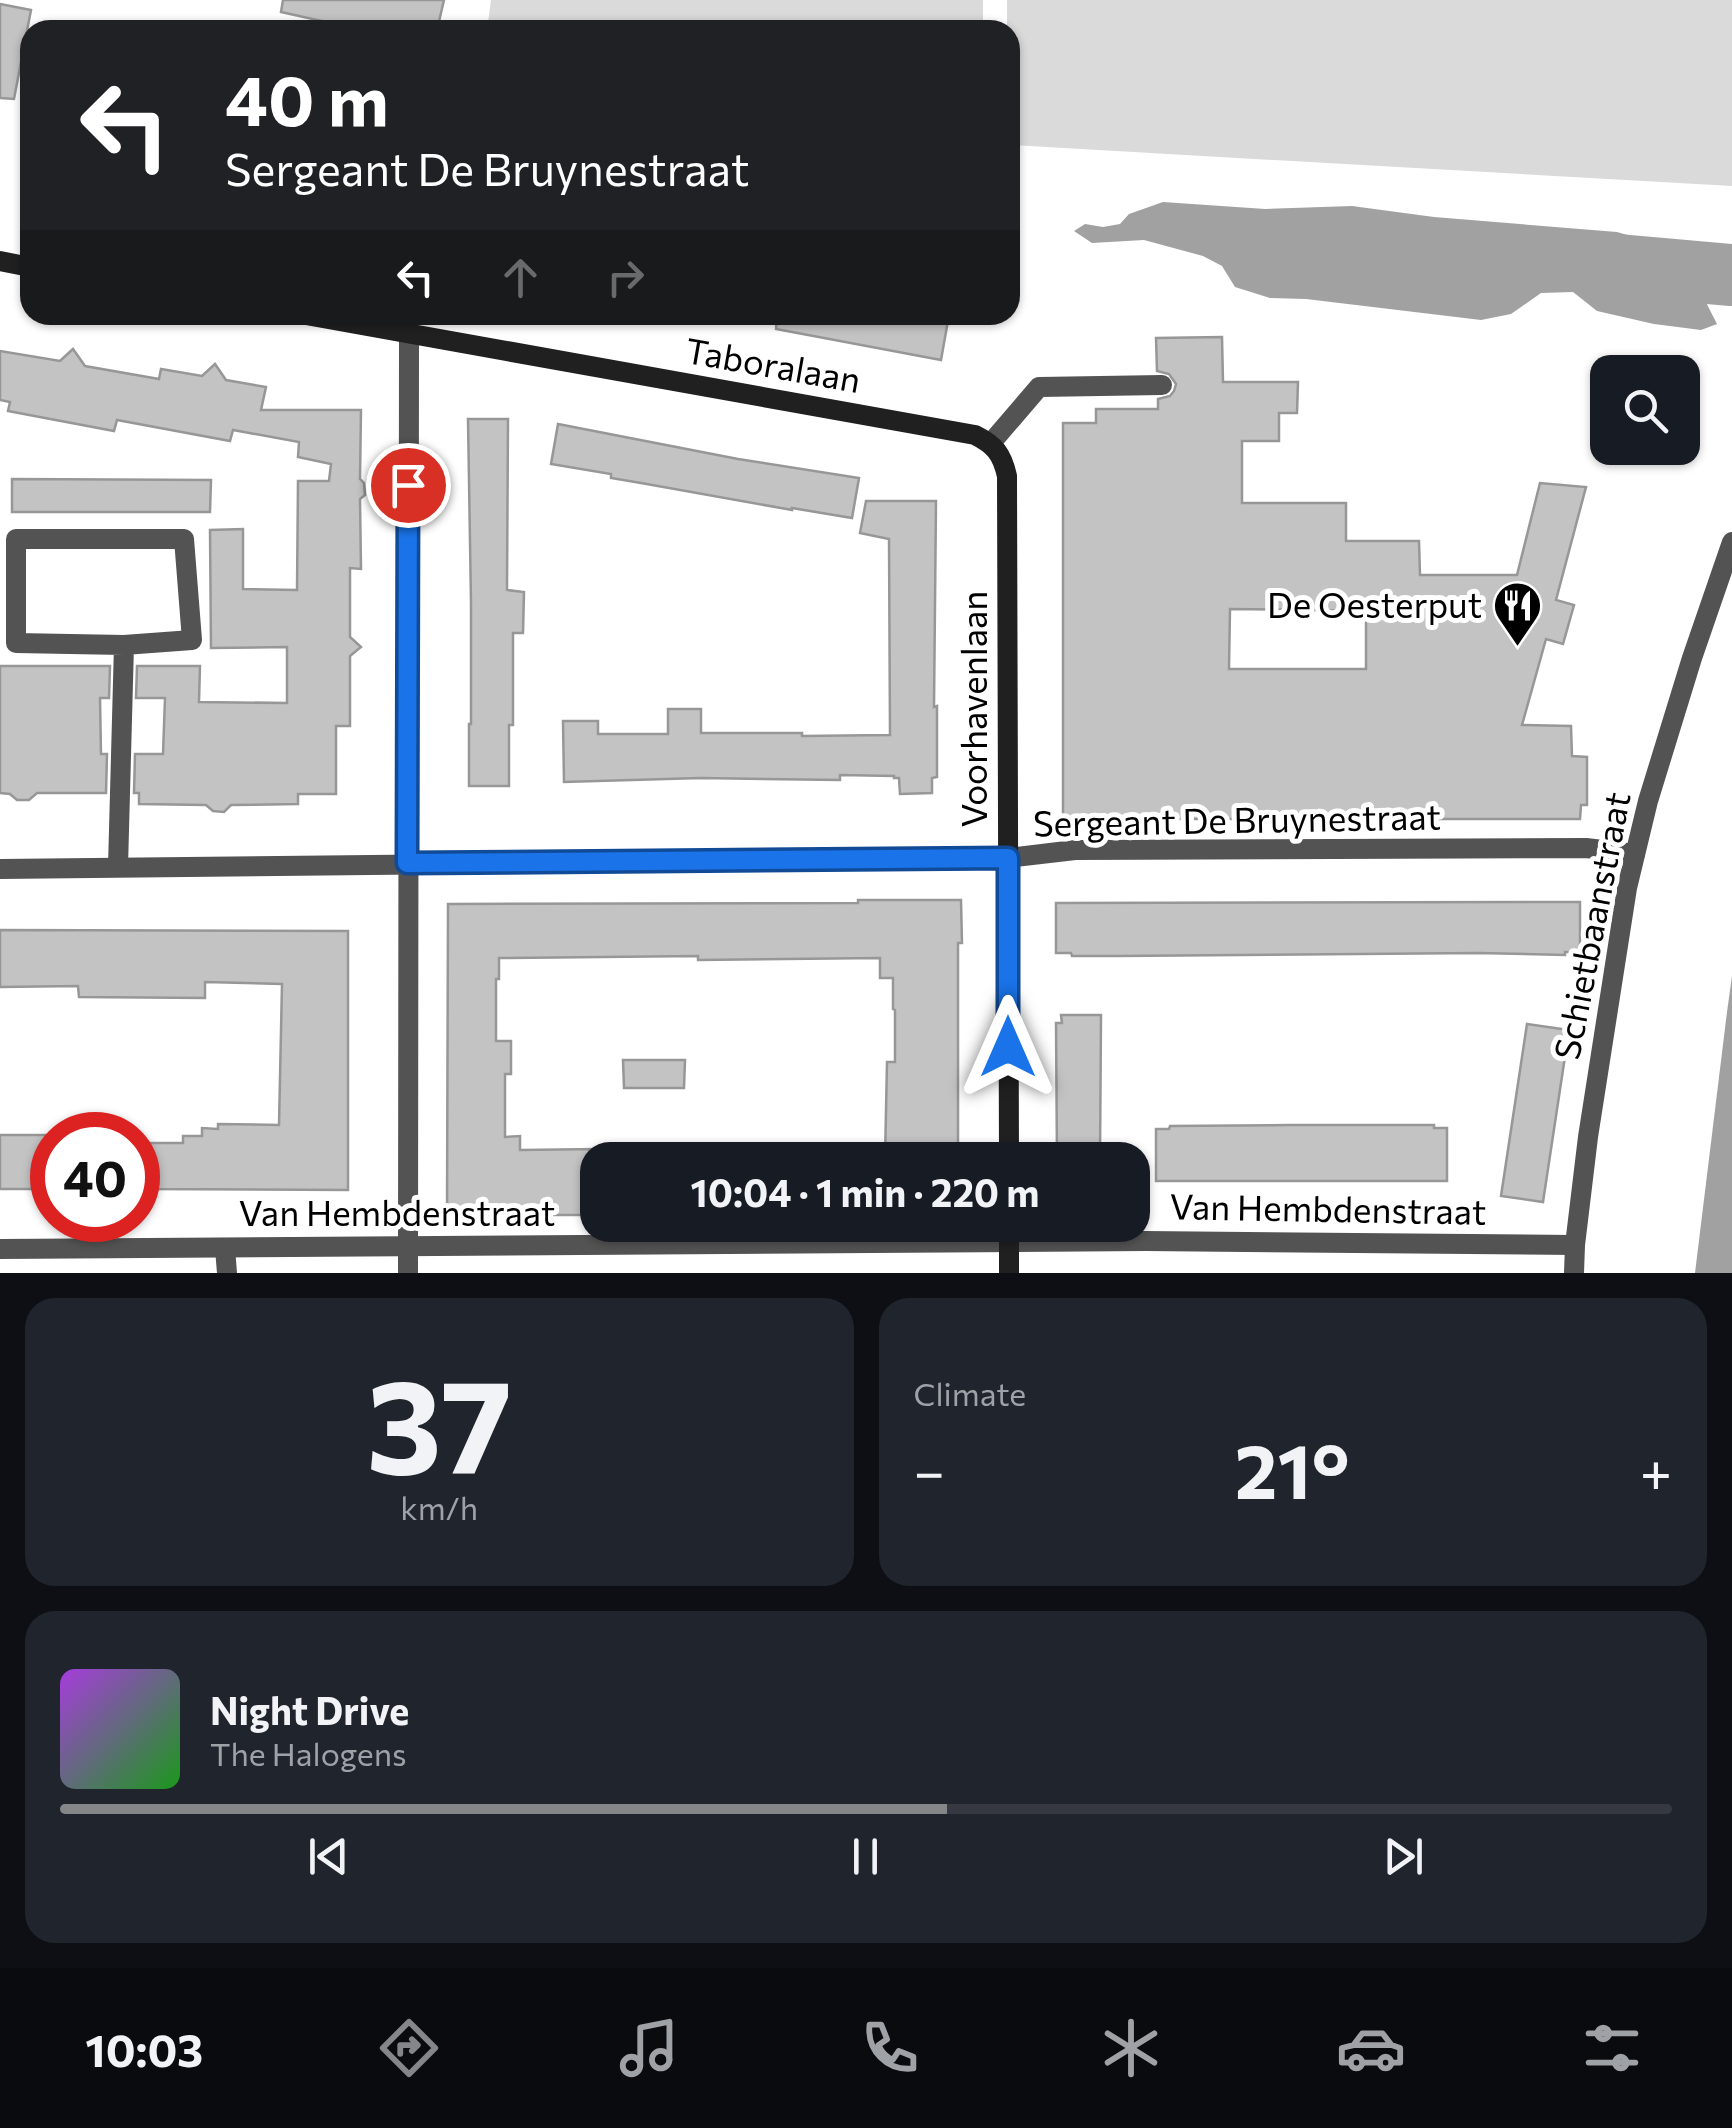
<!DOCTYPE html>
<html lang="en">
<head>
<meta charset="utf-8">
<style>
	:root { --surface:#171b24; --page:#20242c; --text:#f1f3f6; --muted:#9ea1a6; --line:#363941; --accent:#858687 }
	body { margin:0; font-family:Commissioner,sans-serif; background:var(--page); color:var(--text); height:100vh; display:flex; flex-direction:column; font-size:38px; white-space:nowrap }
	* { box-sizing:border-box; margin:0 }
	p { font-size:32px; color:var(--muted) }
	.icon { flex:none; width:55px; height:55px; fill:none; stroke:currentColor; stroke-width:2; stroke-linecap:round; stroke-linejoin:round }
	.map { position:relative; height:1273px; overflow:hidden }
	.sheet { display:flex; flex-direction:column; gap:25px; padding:25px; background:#0d0f14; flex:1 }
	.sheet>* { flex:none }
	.hud { position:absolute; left:20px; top:20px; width:1000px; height:305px; border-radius:30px; box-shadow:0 2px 8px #0004; background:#202124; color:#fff; overflow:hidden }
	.controls { position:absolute; left:1590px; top:355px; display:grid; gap:20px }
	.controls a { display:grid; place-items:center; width:110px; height:110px; border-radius:20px; background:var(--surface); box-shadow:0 2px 8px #0004; font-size:50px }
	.speed { position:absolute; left:30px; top:1112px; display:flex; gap:20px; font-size:50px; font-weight:700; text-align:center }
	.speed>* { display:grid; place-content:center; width:130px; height:130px; border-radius:50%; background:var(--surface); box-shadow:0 2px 8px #0004; line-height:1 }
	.speed .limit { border:15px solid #d22; background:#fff; color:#111 }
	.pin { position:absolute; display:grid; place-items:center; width:85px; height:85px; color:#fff; margin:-42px; border:5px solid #fff; border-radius:50%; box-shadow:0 2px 10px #0007 }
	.me { position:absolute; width:110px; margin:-55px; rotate:0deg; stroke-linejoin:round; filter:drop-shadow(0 0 8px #0008) }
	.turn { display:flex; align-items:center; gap:35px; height:210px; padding:0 40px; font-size:45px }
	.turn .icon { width:130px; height:130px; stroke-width:2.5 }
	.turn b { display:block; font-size:70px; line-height:85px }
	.lanes { display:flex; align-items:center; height:95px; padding:0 40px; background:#0003; justify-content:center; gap:50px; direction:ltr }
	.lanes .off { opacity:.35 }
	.big { font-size:75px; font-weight:700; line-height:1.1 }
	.sheet .tile { flex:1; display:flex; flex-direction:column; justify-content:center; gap:15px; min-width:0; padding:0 35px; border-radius:30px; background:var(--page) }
	.sheet .dial { align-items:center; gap:0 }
	.dial b { font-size:130px; line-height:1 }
	.song { display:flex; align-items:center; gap:30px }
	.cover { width:120px; height:120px; border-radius:15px; background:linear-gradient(135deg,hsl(280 70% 55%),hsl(120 70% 35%)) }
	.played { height:10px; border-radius:5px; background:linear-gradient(90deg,var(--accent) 55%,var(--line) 55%) }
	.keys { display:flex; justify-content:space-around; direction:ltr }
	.heat { display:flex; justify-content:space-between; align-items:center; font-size:55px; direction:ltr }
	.sheet .tiles { flex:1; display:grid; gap:25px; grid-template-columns:1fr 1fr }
	.tile:last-child { grid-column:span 2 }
	.trip { position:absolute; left:580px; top:1142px; width:570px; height:100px; border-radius:30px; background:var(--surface); box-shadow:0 2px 8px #0004; font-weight:700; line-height:100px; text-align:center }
	.menu { display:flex; height:160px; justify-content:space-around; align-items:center; background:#090b0e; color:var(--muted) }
	.menu .icon { width:70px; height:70px }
	.menu .selected { color:var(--accent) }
	.menu b { font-size:45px; color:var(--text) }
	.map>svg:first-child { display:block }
</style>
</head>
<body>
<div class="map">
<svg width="1732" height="1273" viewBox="0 0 1732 1273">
	<rect width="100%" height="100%" fill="#fff"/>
	<!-- green -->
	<g fill="#dadada">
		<polygon points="491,0 983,0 983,30 487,30"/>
		<polygon points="1007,0 1732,0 1732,186 1010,145 1010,30 1007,30"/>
	</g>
	<!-- water -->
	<g fill="#a1a1a1">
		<polygon points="1163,202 1265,209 1352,206 1434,217 1617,232 1658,244 1688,267 1717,324 1701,330 1654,324 1597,311 1573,292 1541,293 1511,314 1481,320 1306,299 1270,298 1235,287 1222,266 1203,256 1144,240 1092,243 1074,231 1085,224 1103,227 1120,224 1129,214"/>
		<polygon points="1732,976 1732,1273 1695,1273 1727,1012"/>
	</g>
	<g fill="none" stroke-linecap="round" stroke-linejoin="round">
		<!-- river -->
		<polyline stroke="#a1a1a1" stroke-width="62" points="1605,264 1732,275"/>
	</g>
	<!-- building -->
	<g fill="#c3c3c3" stroke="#979797" stroke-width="2.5" fill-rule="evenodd">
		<polygon points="283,0 444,0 437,30 362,30 281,12"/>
		<polygon points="0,4 31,10 14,99 0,98"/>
		<polygon points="777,315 949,315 941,360 776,329"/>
		<path d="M 1222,337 L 1223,382 L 1298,382 L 1297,413 L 1279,413 L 1279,441 L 1242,441 L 1242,503 L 1346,503 L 1346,541 L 1419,541 L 1420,575 L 1517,575 L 1540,483 L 1586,487 L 1556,600 L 1574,605 L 1563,644 L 1546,639 L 1522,725 L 1571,726 L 1572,756 L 1587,757 L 1587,805 L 1581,805 L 1580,819 L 1063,819 L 1063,423 L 1096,423 L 1096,409 L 1158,409 L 1158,399 L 1170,396 L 1174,391 L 1176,384 L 1169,374 L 1157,371 L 1156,338 ZM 1230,609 L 1366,611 L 1366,669 L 1229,669 Z"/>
		<polygon points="73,349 85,366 159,379 161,369 202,376 215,364 226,380 266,387 261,410 361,410 360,479 364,483 365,495 360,499 361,569 350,568 350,637 361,647 350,656 350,726 336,726 336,794 298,794 298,804 231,805 224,812 213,811 206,805 139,804 139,793 134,793 135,754 163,754 165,698 136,698 137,666 200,666 199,702 287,703 287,647 211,648 210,530 243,529 243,589 297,590 298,481 329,481 331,464 298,457 299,442 233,430 230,441 117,420 114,431 8,411 10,402 0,400 0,351 60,361"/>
		<polygon points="468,419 508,419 507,590 524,592 523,633 513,633 513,725 509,725 509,786 469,786 469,724 471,724 471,603"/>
		<polygon points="558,424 738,459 859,478 852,518 792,508 792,510 641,483 611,478 611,474 551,464"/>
		<polygon points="12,479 211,480 210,512 12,512"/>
		<polygon points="866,501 936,501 934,707 937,706 937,777 932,778 932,793 900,794 899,778 894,778 894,776 840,775 840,780 701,778 564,782 563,721 598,721 598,734 668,734 668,709 701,709 701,733 802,733 802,736 890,735 889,539 860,533"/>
		<polygon points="0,666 110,666 109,698 100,698 101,754 107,754 106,793 37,793 29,800 17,800 10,794 0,793"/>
		<polygon points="858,900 961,900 962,943 958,943 958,1160 885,1160 887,1062 895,1062 895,1010 893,1009 893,978 880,978 880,958 698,960 698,956 499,958 499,979 496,979 496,1041 511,1041 511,1074 505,1074 505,1137 520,1136 520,1150 598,1149 598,1215 447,1215 448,904 858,903"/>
		<polygon points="1580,902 1580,952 1565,952 1565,955 1478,953 1118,956 1072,956 1071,953 1056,953 1056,903"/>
		<polygon points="0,930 348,931 348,1190 138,1189 138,1143 183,1143 183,1136 202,1136 202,1128 218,1129 218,1124 279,1125 282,984 205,982 205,998 79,997 78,986 0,987"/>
		<polygon points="1061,1015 1101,1015 1100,1160 1057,1160 1056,1023 1062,1023"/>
		<polygon points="1527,1024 1569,1030 1543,1202 1501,1196"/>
		<polygon points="623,1060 685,1060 684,1088 624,1088"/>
		<polygon points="1290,1125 1434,1125 1434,1128 1447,1128 1447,1181 1156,1181 1156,1129 1169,1129 1170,1126"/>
		<rect x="0" y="1135" width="52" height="54"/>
	</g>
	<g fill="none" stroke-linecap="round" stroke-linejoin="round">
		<!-- lane -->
		<g stroke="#535353" stroke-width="20">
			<polyline points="991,443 1039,387 1162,385"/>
			<polyline points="118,867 124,645 16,643 16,539 184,539 192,640 124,645"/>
			<polyline points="225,1248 227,1273"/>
		</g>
		<!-- street -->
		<g stroke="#535353" stroke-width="20">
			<polyline points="0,869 1008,858 1075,850 1586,848 1635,854"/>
			<polyline points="0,1249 1145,1241 1575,1245"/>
			<polyline points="408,1273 409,334"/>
			<polyline points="1574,1273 1575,1245 1588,1137 1627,888 1648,801 1692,658 1732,542"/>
		</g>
		<!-- secondary -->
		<g stroke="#202020" stroke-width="20">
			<polyline points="0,261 30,267"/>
			<path d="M 306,315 L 975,435 C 995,445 1002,454 1007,476 L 1009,1160"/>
			<polyline points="1009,1273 1009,1225"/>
		</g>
	</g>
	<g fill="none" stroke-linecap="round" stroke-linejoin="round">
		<defs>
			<polyline id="route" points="408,485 407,863 1008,858 1008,1047"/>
		</defs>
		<!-- route casing -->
		<use href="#route" stroke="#114b97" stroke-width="25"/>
		<!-- route -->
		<use href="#route" stroke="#1a73e8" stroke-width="18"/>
	</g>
	<!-- icons -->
	<defs>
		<symbol id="restaurant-pin" viewBox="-11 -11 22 30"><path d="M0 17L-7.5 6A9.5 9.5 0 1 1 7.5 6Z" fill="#000" stroke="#fff"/><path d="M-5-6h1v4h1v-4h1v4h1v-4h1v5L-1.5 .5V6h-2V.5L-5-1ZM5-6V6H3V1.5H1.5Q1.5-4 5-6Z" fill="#fff"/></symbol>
	</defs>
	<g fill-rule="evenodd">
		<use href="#restaurant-pin" x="1490" y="578" width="55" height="75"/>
	</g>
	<g text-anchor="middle" stroke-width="10" stroke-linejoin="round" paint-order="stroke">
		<!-- street labels -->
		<g font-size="35" fill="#000" stroke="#fff">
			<text transform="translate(773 366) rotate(10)" y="12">Taboralaan</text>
			<text transform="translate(975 709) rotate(-90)" y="12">Voorhavenlaan</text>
			<text transform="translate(1237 821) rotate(-1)" y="12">Sergeant De Bruynestraat</text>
			<text transform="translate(1593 926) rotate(-79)" y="12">Schietbaanstraat</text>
			<text transform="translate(1328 1210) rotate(1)" y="12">Van Hembdenstraat</text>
			<text x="397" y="1226">Van Hembdenstraat</text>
		</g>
		<!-- poi labels -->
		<g font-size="35" fill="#000" stroke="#fff" text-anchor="end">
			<text x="1482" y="618">De Oesterput</text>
		</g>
	</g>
</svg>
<div class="controls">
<a><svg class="icon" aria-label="search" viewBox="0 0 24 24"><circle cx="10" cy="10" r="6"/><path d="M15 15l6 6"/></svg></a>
</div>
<div class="speed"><div class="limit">40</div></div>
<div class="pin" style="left:408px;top:485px;background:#d93025"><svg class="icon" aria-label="arrive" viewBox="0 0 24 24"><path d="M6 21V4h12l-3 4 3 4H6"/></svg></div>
<svg class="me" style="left:1008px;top:1047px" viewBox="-20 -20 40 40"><path d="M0-17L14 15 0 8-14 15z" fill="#1a73e8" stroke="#fff" stroke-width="4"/></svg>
<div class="trip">10:04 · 1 min · 220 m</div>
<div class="hud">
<div class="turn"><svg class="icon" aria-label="left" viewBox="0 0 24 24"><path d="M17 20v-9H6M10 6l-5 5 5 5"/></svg><div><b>40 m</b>Sergeant De Bruynestraat</div></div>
<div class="lanes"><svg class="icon" aria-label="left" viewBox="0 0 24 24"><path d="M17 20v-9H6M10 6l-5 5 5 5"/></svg><svg class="icon off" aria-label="ahead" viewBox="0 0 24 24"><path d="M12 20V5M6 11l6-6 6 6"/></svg><svg class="icon off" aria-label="right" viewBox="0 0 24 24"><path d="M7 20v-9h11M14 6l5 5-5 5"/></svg></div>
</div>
</div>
<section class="sheet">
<div class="tiles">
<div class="tile dial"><b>37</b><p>km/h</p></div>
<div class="tile"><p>Climate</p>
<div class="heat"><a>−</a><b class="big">21°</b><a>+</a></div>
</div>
<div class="tile">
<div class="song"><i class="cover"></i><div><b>Night Drive</b><p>The Halogens</p></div></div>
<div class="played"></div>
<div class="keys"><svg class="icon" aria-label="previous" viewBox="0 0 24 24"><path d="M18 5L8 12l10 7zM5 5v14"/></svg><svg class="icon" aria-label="pause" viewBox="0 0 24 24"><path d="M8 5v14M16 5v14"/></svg><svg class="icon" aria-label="next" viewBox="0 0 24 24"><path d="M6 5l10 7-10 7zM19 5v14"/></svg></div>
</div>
</div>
</section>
<nav class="menu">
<b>10:03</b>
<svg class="icon selected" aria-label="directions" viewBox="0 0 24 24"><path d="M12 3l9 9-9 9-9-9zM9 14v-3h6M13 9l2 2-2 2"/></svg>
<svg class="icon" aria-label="music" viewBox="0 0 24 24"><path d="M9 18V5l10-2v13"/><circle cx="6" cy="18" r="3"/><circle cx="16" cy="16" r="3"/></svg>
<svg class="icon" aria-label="phone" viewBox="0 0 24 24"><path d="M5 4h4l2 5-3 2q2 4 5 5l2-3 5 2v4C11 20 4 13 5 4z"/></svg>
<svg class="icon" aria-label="climate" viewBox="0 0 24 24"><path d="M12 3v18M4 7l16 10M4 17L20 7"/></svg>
<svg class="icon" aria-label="car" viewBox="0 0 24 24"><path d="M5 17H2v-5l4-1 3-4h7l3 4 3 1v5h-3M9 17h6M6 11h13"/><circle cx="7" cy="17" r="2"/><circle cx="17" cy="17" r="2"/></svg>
<svg class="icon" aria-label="filters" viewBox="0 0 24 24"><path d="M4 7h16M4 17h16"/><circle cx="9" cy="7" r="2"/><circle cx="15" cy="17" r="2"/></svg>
</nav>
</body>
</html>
